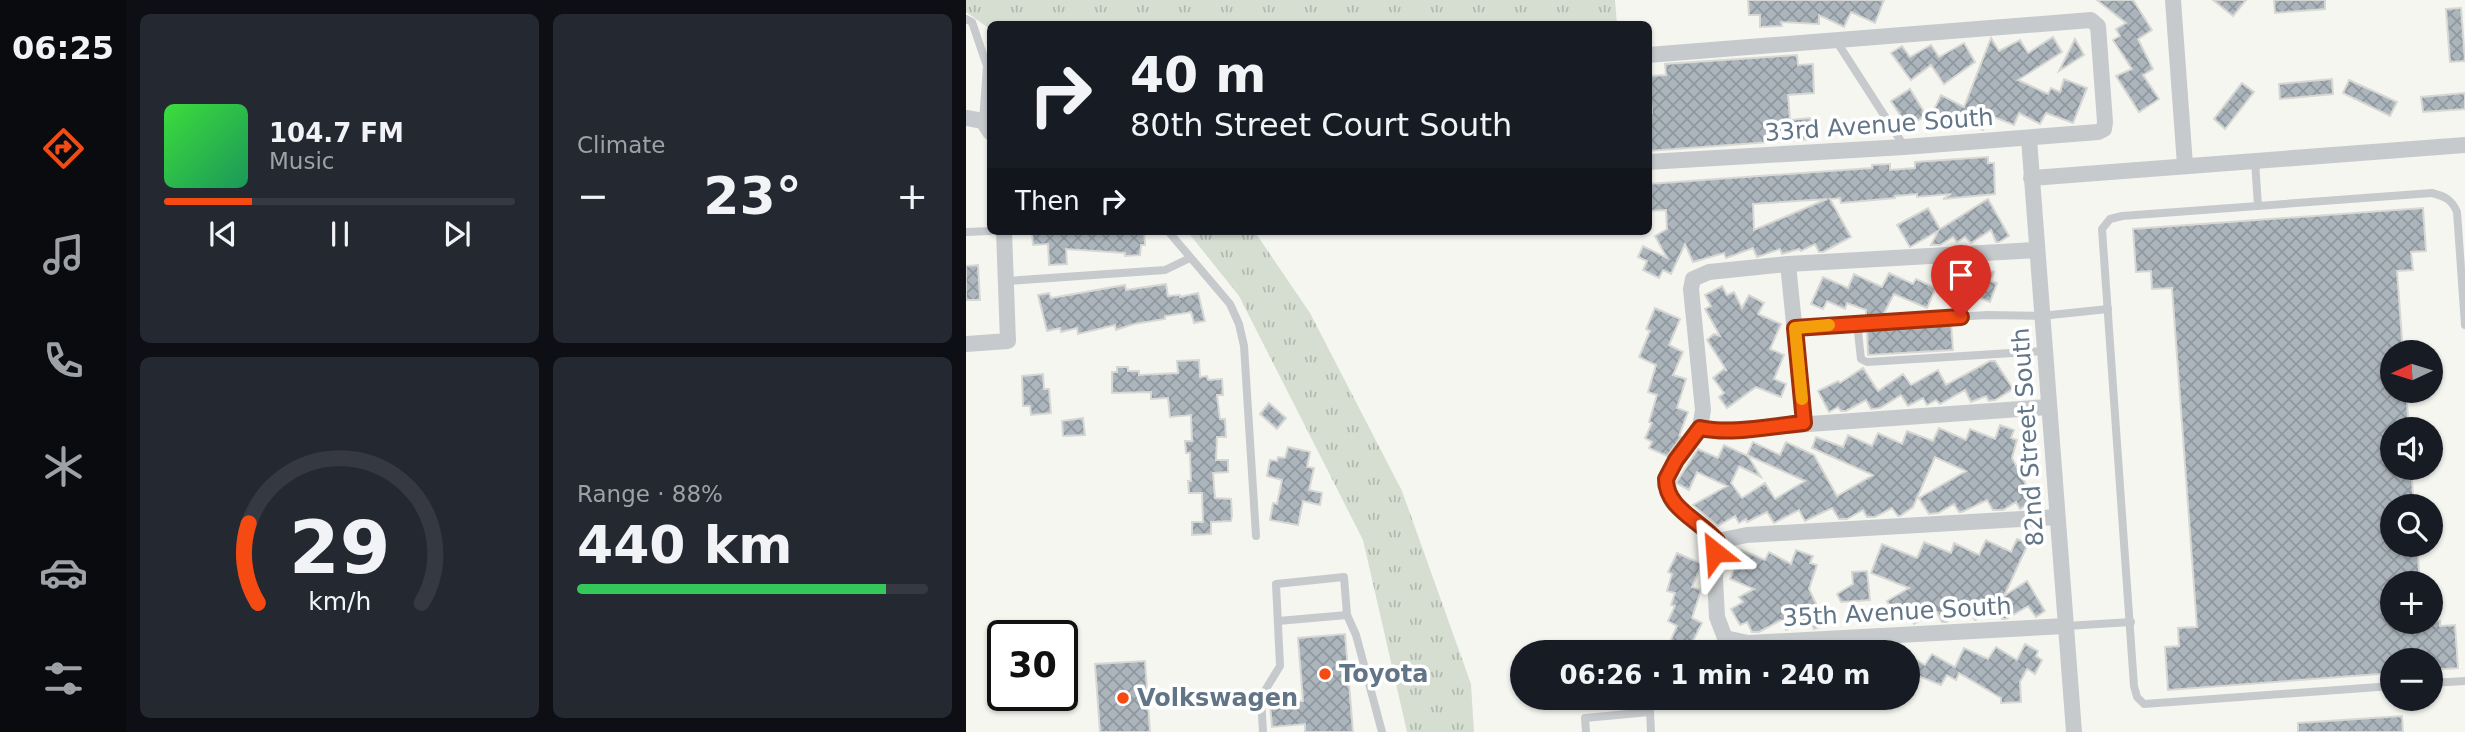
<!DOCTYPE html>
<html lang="en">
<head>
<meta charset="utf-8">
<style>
	:root { --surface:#171b24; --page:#242831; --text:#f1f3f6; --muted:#9ea1a6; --line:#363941; --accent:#f54a11 }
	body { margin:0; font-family:"DejaVu Sans",sans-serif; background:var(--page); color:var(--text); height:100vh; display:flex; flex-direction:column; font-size:26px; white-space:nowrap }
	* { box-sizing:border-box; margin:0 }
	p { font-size:23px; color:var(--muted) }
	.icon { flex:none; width:38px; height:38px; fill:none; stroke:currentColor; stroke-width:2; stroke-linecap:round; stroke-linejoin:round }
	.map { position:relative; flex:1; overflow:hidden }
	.drawer { display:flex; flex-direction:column; gap:14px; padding:14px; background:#0d0f14; width:840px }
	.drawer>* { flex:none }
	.top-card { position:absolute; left:21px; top:21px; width:665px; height:214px; border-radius:10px; box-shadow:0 2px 5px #0004; background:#171b24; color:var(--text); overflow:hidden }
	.needle { width:46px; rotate:266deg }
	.controls { position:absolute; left:1414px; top:340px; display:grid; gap:14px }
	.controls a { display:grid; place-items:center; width:63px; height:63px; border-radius:50%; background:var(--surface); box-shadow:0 2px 5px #0004; font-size:35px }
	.speed { position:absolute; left:21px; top:620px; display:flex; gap:14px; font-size:35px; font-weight:700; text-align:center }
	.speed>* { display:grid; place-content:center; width:91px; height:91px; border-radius:50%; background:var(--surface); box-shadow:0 2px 5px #0004; line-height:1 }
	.speed .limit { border:4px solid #111; border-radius:10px; background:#fff; color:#111 }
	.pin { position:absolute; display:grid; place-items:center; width:60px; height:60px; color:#fff; margin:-72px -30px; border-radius:50% 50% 50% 0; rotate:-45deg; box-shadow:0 0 7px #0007 }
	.pin .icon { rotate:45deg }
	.me { position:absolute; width:77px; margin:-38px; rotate:332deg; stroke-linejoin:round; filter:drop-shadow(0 0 5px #0008) }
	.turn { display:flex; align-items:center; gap:24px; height:147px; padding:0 28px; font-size:32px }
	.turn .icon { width:91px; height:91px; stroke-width:2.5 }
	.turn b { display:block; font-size:49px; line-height:60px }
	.then { display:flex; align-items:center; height:66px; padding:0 28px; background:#0003; gap:14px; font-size:26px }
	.big { font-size:52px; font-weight:800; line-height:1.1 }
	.drawer .tile { flex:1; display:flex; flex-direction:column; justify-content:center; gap:10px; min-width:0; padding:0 24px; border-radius:10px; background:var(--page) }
	.drawer .dial { align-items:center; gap:0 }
	.dial svg { height:182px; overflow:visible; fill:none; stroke:var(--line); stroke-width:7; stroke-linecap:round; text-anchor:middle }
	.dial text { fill:var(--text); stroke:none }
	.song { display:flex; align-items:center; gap:21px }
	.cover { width:84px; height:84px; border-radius:10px; background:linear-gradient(135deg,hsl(120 70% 55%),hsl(150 70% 35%)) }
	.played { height:7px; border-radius:4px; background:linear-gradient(90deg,var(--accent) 25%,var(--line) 25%) }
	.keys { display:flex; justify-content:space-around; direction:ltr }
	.heat { display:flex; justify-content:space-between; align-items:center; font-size:38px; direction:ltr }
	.charge { height:10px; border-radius:5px; background:linear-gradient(90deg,#34c759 88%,var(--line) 0) }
	.drawer .tiles { flex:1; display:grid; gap:14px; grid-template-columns:repeat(2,1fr) }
	.trip { position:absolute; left:544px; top:640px; width:410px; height:70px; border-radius:35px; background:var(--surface); box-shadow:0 2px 5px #0004; font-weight:800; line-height:70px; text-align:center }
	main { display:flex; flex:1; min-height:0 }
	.tabs { display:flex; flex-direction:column; width:126px; justify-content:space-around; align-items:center; background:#090b0e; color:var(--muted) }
	.tabs .icon { width:49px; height:49px }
	.tabs .on { color:var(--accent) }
	.tabs b { font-size:32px; color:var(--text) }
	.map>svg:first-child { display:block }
</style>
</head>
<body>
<main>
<nav class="tabs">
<b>06:25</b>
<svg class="icon on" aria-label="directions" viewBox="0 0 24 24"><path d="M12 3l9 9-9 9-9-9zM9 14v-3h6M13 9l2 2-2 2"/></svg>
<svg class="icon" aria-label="music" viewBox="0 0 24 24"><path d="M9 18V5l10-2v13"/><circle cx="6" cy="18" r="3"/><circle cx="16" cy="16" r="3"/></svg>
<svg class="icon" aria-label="phone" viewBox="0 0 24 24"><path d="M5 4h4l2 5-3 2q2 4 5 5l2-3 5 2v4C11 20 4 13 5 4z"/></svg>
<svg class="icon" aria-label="climate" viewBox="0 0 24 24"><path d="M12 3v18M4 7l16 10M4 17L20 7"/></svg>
<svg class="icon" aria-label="car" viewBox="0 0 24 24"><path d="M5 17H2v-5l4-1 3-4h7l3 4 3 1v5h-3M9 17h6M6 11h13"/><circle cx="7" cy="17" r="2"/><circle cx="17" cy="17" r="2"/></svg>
<svg class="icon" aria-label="filters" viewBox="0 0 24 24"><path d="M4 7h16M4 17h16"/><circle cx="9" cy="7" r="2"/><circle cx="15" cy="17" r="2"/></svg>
</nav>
<section class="drawer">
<div class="tiles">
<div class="tile">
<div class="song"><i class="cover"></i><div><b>104.7 FM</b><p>Music</p></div></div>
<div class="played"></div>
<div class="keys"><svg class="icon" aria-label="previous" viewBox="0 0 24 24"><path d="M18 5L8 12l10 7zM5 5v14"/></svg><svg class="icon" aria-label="pause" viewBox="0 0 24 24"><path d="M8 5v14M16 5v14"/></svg><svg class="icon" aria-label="next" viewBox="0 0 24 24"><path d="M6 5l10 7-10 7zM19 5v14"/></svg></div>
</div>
<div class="tile"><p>Climate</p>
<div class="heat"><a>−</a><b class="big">23°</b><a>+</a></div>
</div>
<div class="tile dial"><svg viewBox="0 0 100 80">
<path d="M14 69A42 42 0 1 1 86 69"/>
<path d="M14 69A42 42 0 0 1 10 34" stroke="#f54a11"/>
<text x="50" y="56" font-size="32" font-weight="700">29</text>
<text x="50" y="72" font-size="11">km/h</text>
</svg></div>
<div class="tile"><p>Range · 88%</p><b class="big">440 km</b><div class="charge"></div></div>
</div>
</section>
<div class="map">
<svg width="1499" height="732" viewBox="0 0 1499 732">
	<defs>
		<pattern id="park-tufts" width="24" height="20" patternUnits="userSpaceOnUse" patternTransform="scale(1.75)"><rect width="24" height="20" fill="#d6ded2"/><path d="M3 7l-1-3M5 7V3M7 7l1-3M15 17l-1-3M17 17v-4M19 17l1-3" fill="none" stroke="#b1b9b0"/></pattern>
		<pattern id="building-cross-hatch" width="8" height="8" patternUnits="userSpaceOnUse" patternTransform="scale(1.75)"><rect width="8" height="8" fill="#acb5bb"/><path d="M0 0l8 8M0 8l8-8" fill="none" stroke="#8f989e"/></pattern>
	</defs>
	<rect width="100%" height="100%" fill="#f6f6f1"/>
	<!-- park -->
	<g fill="url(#park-tufts)">
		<polygon points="0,0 649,0 651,24 24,24 24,29 0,12"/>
		<polygon points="221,231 341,231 291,235 344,313 436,491 505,684 508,732 441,732 397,540 273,296"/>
	</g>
	<!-- building -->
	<g fill="url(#building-cross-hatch)" stroke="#d7d7d4" stroke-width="2" fill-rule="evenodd">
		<polygon points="782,0 918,0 909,23 885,12 878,27 853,15 853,24 815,22 816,26 794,27 794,15 783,15"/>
		<polygon points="1131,0 1167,0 1186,30 1172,39 1187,69 1177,75 1193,99 1173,112 1150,76 1166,69 1147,40 1154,36 1150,29 1160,23"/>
		<polygon points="1247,0 1280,0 1267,16"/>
		<polygon points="1308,0 1359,0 1359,9 1309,13"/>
		<polygon points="1495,8 1499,61 1484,62 1480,9"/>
		<polygon points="1087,37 1096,52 1052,80 1082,94 1085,88 1094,92 1098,79 1121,88 1107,123 1080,113 1074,124 1053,113 1048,125 1023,115 1017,130 990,120 984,128 964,118 975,95 998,107 1025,38 1033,51 1054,40 1062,53"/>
		<polygon points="1109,39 1118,55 1093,71"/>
		<polygon points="998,43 1009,62 978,84 965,65 945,80 925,53 936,46 944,57 965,45 973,57"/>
		<polygon points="831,55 832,65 847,64 848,93 822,95 824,120 844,118 846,139 682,151 682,113 686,113 683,76 700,75 699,64"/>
		<polygon points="1366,79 1367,94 1314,99 1313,84"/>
		<polygon points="1383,80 1431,102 1424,116 1377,93"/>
		<polygon points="1276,83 1288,92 1259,129 1248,119"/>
		<polygon points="944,89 960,115 942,127 925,101"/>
		<polygon points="1499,93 1499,109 1457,112 1455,97"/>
		<path d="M 1022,157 L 1022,163 L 1028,163 L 1029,194 L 977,199 L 985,194 L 951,197 L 951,194 L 929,196 L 929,198 L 875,203 L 874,198 L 864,199 L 885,237 L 857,252 L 853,252 L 849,244 L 835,251 L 833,249 L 816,254 L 814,249 L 791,257 L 787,248 L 760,258 L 758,253 L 727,262 L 719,244 L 705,274 L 697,270 L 693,278 L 677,270 L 681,261 L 672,257 L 677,246 L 701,258 L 689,236 L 701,229 L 700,210 L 682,211 L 682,184 L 906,168 L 906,165 L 924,164 L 924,170 L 949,168 L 949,162 ZM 861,199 L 788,230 L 787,204 Z"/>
		<polygon points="1022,199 1043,236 1033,242 1030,242 1025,230 1005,243 999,237 991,242 987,237 974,245 965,245 972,231 944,247 931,225 962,208 974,229"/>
		<polygon points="1457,208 1460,251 1445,252 1447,270 1431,271 1437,352 1426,352 1426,390 1440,390 1443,429 1426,429 1426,467 1445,467 1448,506 1426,506 1426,544 1451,544 1454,583 1426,583 1426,621 1474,621 1474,626 1489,625 1492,668 1465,670 1465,660 1426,660 1426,673 1202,690 1199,647 1213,646 1212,628 1231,627 1206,288 1186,289 1185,271 1170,272 1167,229"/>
		<polygon points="66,231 178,231 179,245 175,245 174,255 159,256 159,253 100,249 101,264 83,265 82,244 67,245"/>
		<polygon points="12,265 14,300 0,300 0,266"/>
		<polygon points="1012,267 1028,272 1025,281 1031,283 1024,302 1003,294"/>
		<polygon points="923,273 947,284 950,279 970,288 961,308 928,294 917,315 900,316 900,310 881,303 879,309 861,301 857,309 845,304 857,277 882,288 888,274 916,287"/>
		<polygon points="200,284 202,296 214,295 214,297 232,293 239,321 228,323 225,312 199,316 199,319 168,324 150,330 149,325 112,334 111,328 95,332 94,328 81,331 72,295 83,293 85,298 159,285 160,290"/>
		<polygon points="756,286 761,295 768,292 776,308 783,295 798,303 792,314 815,324 804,349 818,355 808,379 820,384 815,397 790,387 761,408 753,397 758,393 747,378 758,369 761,371 741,340 748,334 754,336 739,309 745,306 739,295"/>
		<polygon points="689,308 714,319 703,345 717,352 707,375 720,379 711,408 722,412 713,436 715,437 701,456 683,448 686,442 679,438 686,423 683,422 691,395 682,392 690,365 673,357 684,331 680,329"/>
		<polygon points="985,324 987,350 902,355 901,329"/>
		<polygon points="233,360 234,377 241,376 242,380 256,379 257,395 251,395 254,419 259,419 260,437 251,437 250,460 262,460 262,472 247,473 249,498 265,499 266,515 265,521 245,522 245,534 226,535 226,522 237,522 236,493 223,493 222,481 225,481 224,453 220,453 219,441 226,441 225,415 204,417 202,398 185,399 185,392 146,393 146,372 151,372 151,367 162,367 162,371 173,371 173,375 212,373 211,361"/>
		<polygon points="1024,361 1029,361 1047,389 1029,400 1023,401 1020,396 1005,402 999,390 974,404 970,400 961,405 957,398 942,406 935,395 914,408 905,409 900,400 880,411 875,411 872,407 863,412 852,391 872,381 874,383 897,368 912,391 937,374 945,385 972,370 980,385"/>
		<polygon points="77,374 78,389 83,389 85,413 65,415 64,406 57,406 56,376"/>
		<polygon points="303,403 320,418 311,429 294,414"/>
		<polygon points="117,418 119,435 97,436 96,421"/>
		<polygon points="1034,425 1048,430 1045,438 1051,440 1046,458 1068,500 1054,509 1050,502 1037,510 1027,510 1021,500 996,512 993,512 988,504 972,513 963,514 953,498 1000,471 969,457 947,507 934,516 932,516 926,508 909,517 901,517 897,510 881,519 873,519 866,508 839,521 833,510 808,523 801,512 781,522 780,519 773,523 769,516 752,526 727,505 761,486 731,472 723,490 710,483 732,449 752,458 758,445 782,456 795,477 773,466 765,483 776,498 799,483 809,499 839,481 781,455 787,442 814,455 820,442 848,455 871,496 907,475 846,448 850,437 877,447 882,435 906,446 912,433 936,444 941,431 967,441 973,428 1000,440 1004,429 1029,439"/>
		<polygon points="322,447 344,452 341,467 348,468 343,490 356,493 354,505 337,501 332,525 304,520 307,503 311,504 316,480 301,476 304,460 311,461 312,457 319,458"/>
		<polygon points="1051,539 1062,544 1038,596 1061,581 1079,611 1070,617 1062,606 1040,619 1036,619 1031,610 1009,620 1003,610 980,622 976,622 971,612 948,624 941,612 932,618 921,601 943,588 905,573 916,544 951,558 958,542 985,553 988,543 1013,555 1020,540 1045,552"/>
		<polygon points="775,550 799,560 803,552 825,564 830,550 847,556 844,563 851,565 843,589 860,625 848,629 844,620 820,630 815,620 793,632 786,632 781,622 774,625 765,609 777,602 773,597 788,589 764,579"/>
		<polygon points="711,553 736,564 726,587 735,590 726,618 736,623 721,653 703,644 711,626 702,621 709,606 705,605 709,593 701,591 706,574 702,572"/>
		<polygon points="901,571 904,600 875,602 871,594 887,584 886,572"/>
		<polygon points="379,634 387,732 339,732 339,724 306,727 304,704 337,701 332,638"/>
		<polygon points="1059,644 1072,651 1070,656 1076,660 1069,674 1061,669 1054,682 1055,702 1035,703 1035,698 993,673 990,680 981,675 975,685 950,675 942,690 942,655 959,665 966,654 989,667 998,648 1022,659 1030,647 1051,660"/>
		<polygon points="179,661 184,732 134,732 129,664"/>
		<polygon points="1436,716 1437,732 1332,732 1332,723"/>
	</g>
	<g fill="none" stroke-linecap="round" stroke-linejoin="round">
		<!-- lane -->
		<g stroke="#c7cacd" stroke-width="8">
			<polyline points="0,19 6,22 21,66 17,121"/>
			<polyline points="869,39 938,146"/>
			<polyline points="1289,161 1292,206"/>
			<polyline points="202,231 264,304 273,324 278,346 290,536"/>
			<polyline points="0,232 24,231"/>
			<polyline points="41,281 199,270 224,258"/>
			<polyline points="829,328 891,323"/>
			<polyline points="1078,351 901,362 895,359 891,323 1021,315 1075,316 1142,309"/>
			<polyline points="312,621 381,615"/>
			<polyline points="1100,626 1165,622"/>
			<polyline points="1465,683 1499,681"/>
			<path d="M 1426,686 L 1178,704 L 1171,697 L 1168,686 L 1136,229 L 1144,219 L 1156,216 L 1466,193 C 1479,196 1486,200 1491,212 L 1499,325"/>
			<polyline points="297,732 295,697 314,666 310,584 378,577 381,615 390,635 416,732"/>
			<polyline points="620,732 619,718 684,712 685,732"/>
		</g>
		<!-- street -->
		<g stroke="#c7cacd" stroke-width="16">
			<polyline points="1207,0 1219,165"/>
			<polyline points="682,55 1125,20 1132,26 1139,122 1138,129 1132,132 938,147 682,162"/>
			<polyline points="0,118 17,121 24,132"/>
			<polyline points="1063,139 1108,732"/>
			<polyline points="1065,178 1499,145"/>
			<polyline points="1070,250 822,264 743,272 727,279 725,289 737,410 734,428 702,473 699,484 706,502 743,531 751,541 749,579 751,617 759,638 782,643 1100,626"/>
			<polyline points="822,264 838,423"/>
			<polyline points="0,344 42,341 38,231"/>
			<polyline points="734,428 743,430 774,429 1082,407"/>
			<polyline points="751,541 781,535 1091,517"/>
		</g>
	</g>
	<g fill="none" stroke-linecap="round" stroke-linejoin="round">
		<defs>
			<path id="route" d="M 749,552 L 751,541 C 734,520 700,509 700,479 L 710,460 L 734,428 C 766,435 805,426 838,423 L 829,328 L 995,317"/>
		</defs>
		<!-- route casing -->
		<use href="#route" stroke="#9f300b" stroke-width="18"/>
		<!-- route -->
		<use href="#route" stroke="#f54a11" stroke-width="12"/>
		<!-- slow -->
		<polyline stroke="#f59e0b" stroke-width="12" points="836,399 829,328 863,325"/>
	</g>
	<!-- markers -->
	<g fill="#f54a11" stroke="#fff" stroke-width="2.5">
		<circle cx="359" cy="674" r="7"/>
		<circle cx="157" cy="698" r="7"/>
	</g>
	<g text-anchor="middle" stroke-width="7" stroke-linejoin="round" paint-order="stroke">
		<!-- street labels -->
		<g font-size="24" fill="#617586" stroke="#fff">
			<text transform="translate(913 125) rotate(-4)" y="8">33rd Avenue South</text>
			<text transform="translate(1062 437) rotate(-94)" y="8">82nd Street South</text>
			<text transform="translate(931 612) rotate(-3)" y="8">35th Avenue South</text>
		</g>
		<!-- poi labels -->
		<g font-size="24" font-weight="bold" fill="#617586" stroke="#fff" text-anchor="start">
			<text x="373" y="682">Toyota</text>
			<text x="171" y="706">Volkswagen</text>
		</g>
	</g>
</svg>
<div class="controls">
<a><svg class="needle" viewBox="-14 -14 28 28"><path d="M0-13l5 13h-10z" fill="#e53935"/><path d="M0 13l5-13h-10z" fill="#9ea1a6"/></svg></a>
<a><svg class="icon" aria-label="sound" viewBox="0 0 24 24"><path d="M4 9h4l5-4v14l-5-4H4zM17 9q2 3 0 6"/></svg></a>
<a><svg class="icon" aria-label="search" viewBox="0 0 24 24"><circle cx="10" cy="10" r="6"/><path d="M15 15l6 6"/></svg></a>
<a>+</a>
<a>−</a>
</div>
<div class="speed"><div class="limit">30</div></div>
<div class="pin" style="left:995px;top:317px;background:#d93025"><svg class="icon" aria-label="arrive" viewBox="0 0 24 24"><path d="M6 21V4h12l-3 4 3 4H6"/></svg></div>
<svg class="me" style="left:749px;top:552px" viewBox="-20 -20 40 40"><path d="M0-17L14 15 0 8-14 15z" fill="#f54a11" stroke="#fff" stroke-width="4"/></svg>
<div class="trip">06:26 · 1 min · 240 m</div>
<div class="top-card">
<div class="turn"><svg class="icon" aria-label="right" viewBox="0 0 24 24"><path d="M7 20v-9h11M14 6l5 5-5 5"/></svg><div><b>40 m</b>80th Street Court South</div></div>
<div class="then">Then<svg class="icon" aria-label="right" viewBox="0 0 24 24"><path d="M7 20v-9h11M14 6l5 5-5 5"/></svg></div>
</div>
</div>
</main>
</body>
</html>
